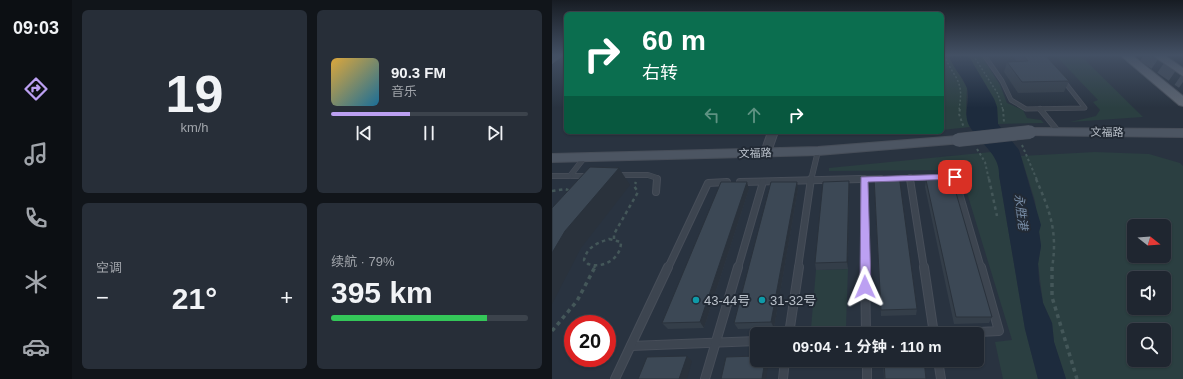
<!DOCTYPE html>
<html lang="zh">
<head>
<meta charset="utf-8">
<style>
	:root { --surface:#1f2630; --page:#272e38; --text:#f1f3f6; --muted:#a1a5ab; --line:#3c434c; --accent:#bca0f2 }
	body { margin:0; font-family:Arial,"Noto Sans SC",sans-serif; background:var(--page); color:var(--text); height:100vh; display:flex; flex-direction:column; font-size:15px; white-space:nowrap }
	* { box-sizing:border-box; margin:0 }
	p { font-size:13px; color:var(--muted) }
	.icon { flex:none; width:22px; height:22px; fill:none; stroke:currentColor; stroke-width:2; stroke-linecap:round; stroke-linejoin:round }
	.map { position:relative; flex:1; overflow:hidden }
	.side { display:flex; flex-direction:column; gap:10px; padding:10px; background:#11151a; width:480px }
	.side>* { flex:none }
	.hud { position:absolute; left:12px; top:12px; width:380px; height:122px; border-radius:6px; box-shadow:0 1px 3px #0004,0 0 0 1px var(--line); background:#0b6e4f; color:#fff; overflow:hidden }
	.needle { width:26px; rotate:107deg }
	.fabs { position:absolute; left:575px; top:219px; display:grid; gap:8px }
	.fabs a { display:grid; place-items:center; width:44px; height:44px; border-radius:6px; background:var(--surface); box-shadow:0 1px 3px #0004,0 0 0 1px var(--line); font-size:20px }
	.speed { position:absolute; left:12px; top:315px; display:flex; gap:8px; font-size:20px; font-weight:700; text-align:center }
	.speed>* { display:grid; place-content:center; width:52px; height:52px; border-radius:50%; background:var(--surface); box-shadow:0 1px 3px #0004,0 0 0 1px var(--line); line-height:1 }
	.speed .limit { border:6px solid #d22; background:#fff; color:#111 }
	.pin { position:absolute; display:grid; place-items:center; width:34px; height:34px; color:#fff; margin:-17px; border-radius:8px; box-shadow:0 2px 6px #0006 }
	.me { position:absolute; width:44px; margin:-22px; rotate:359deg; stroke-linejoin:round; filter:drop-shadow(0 0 3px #0008) }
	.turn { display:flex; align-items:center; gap:14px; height:84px; padding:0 12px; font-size:18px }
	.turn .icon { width:52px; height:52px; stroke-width:2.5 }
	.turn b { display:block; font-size:28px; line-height:34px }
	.lanes { display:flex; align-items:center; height:38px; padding:0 12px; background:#0003; justify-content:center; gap:20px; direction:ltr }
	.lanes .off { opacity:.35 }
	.big { font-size:30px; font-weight:700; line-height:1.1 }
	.side .widget { flex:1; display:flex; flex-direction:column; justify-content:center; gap:6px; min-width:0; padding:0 14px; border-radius:6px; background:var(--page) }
	.side .dial { align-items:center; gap:0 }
	.dial b { font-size:52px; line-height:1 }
	.song { display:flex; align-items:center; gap:12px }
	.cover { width:48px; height:48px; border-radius:6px; background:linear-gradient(135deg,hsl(40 70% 55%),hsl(200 70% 35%)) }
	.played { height:4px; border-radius:2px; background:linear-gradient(90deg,var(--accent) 40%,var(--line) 40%) }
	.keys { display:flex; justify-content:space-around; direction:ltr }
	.heat { display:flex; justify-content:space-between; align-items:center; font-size:22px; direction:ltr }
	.charge { height:6px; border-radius:3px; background:linear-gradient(90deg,#34c759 79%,var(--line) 0) }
	.side .tiles { flex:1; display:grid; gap:10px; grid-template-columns:repeat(2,1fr) }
	.trip { position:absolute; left:198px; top:327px; width:234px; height:40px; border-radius:6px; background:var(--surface); box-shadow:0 1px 3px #0004,0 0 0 1px var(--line); font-weight:700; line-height:40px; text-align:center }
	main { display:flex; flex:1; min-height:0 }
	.dock { display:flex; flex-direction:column; width:72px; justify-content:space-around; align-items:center; background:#0c0f13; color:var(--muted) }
	.dock .icon { width:28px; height:28px }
	.dock .current { color:var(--accent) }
	.dock b { font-size:18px; color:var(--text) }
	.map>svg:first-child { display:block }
</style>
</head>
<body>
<main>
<nav class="dock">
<b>09:03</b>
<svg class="icon current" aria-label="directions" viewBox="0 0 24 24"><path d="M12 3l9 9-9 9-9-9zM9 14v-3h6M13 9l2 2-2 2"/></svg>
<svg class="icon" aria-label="music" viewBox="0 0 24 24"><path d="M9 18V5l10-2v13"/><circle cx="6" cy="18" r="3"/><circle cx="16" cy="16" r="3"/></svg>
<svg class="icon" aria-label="phone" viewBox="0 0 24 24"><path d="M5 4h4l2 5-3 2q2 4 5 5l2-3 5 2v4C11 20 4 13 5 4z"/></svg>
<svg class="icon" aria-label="climate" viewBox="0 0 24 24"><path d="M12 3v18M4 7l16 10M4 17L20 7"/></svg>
<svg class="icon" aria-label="car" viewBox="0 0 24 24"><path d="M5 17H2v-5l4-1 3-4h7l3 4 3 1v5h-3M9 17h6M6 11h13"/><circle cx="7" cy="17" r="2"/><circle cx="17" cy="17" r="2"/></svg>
</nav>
<section class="side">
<div class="tiles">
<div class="widget dial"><b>19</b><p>km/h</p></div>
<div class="widget">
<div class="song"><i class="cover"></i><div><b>90.3 FM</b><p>音乐</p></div></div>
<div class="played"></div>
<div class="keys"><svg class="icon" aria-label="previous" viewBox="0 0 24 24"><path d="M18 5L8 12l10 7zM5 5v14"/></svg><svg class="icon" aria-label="pause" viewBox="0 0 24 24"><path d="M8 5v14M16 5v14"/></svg><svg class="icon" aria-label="next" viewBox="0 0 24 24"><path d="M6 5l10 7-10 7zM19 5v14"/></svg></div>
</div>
<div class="widget"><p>空调</p>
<div class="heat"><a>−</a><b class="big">21°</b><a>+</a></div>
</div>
<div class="widget"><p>续航 · 79%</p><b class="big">395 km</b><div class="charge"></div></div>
</div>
</section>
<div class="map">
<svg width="631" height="379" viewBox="0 0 631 379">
	<rect width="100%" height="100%" fill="#293340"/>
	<!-- green -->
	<g fill="#2b3f41" fill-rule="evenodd">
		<polygon points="390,55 397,55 415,88 414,114 418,127 390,130"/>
		<polygon points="416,55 429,55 448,85 455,103 471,110 475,118 489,120 492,123 446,124 445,107 442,99"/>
		<polygon points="503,55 528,55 591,117 518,122 544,116 548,110 541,102 546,100"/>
		<polygon points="439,152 448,166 447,175 473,329 486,379 451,379 443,342 460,340 408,170 277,171 277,168"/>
		<path d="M 543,152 L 597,154 L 628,163 L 631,166 L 631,379 L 514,379 L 502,342 L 500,323 L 491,303 L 486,264 L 489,246 L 483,201 L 469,156 ZM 582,226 L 612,226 L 612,256 L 582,256 ZM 582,278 L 612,278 L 612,308 L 582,308 ZM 582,330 L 612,330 L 612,360 L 582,360 Z"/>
		<polygon points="296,269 294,327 259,328 264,270"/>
	</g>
	<!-- water -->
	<path fill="#1d2b3d" d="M 397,55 L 416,55 L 442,99 L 445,107 L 446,124 L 467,150 L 489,225 L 487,232 L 489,246 L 486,264 L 487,281 L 491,303 L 500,323 L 502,342 L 514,379 L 486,379 L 473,329 L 447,175 C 448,154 428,144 418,127 C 410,115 419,101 415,88 C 411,76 400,68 397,55 Z"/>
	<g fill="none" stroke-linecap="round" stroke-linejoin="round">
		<!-- highway-tunnel -->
		<polyline stroke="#3f4855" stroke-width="14" stroke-dasharray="14 7" stroke-linecap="butt" points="592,55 631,82"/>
		<defs>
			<g id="lane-far3">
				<polyline points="432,55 450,81 459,100 474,109 533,108 511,80"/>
				<polyline points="488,109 489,110"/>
			</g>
			<g id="lane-far2">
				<polyline points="488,109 506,131"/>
				<polyline points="32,158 18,176 37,176"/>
				<polyline points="66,175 96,175 105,178 105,180"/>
				<polyline points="0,176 18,176"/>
				<polyline points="358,177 358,180"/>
				<polyline points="342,178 403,177 404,180"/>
				<polyline points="259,180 266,151"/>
				<polyline points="274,180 329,178"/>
			</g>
			<g id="lane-far1">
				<polyline points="312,179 313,268"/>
				<polyline points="358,179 372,268"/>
				<polyline points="403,179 429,268"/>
				<polyline points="188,182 309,179"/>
				<polyline points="104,192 105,179"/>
				<polyline points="116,268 156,183 175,182"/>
				<polyline points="186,268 211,182"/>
				<polyline points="246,268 259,179"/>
			</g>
			<g id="lane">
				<polyline points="313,267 314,334"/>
				<polyline points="372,267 382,334"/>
				<polyline points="237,334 247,267"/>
				<polyline points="386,334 447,331 429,267"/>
				<polyline points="79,346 205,341"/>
				<polyline points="315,360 315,379"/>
				<polyline points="386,360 389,379"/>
				<polyline points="63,379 116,267"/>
				<polyline points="153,379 186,267"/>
				<polyline points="231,379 233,360"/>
			</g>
			<polygon id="street" points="216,132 226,132 219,152 214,155 209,152"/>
			<g id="secondary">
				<polygon points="11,55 0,63 1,55"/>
				<polygon points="478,128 631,129 631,137 474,135 472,132 474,129"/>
				<polygon points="406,136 411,137 412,140 411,143 266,155 0,162 0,154 266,147"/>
			</g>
			<g id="primary">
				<polygon points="568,55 580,55 631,96 631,106 627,105"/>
				<polygon points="600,55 612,55 631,68 631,76"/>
			</g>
		</defs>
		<!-- lane-far3 casing -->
		<use href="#lane-far3" stroke="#474e59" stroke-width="5"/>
		<!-- lane-far2 casing -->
		<use href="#lane-far2" stroke="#474e59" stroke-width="6"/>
		<!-- lane-far1 casing -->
		<use href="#lane-far1" stroke="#474e59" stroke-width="8"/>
		<!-- lane casing -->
		<use href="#lane" stroke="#474e59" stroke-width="10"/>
		<!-- street casing -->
		<use href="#street" stroke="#474e59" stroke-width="2"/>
		<!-- secondary casing -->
		<use href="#secondary" stroke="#474e59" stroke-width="2"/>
		<!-- primary casing -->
		<use href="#primary" stroke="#474e59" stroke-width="2"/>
		<!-- path-far3 -->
		<g stroke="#445759" stroke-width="1.5" stroke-dasharray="2 2" stroke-linecap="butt">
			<path d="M 393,55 C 395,66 404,74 407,84 C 410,93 408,102 407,110"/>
			<polyline points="421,55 446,94 451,110"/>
		</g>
		<!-- path-far2 -->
		<g stroke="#445759" stroke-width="2" stroke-dasharray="2.5 2.5" stroke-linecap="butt">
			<polyline points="408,109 407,114 412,128"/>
			<polyline points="451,109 452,122"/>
			<polyline points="470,145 485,180"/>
			<polyline points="425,149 433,162 437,180"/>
		</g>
		<!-- path-far1 -->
		<g stroke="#445759" stroke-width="2.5" stroke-dasharray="3.5 3.5" stroke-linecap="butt">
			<polyline points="437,179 445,216"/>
			<path d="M 484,179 C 498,211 506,232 500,268"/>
			<polyline points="0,191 13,189 19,191"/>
			<path d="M 57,239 L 69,242 C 69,259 51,269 36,264 L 32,260 C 35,247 45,243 57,239 Z"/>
			<polyline points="62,239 62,234 86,192 82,186 84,182"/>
			<polyline points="42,268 43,266"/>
		</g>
		<!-- path -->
		<g stroke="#445759" stroke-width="3.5" stroke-dasharray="4 4" stroke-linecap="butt">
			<polyline points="500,267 500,297 525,379"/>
			<polyline points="0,331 25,301 43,267"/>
		</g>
		<!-- lane-far3 -->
		<use href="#lane-far3" stroke="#3d4550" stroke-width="3.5"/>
		<!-- lane-far2 -->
		<use href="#lane-far2" stroke="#3d4550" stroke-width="4.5"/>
		<!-- lane-far1 -->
		<use href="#lane-far1" stroke="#3d4550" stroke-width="6"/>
		<!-- lane -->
		<use href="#lane" stroke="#3d4550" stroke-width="8"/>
		<!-- street -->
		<use href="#street" fill="#3d4550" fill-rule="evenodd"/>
		<!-- secondary -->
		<use href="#secondary" fill="#4c5562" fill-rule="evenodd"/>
		<!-- primary -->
		<use href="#primary" fill="#5c6470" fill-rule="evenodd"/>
		<defs>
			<polyline id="secondary-bridge" points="406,140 478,132"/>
		</defs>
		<!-- secondary-bridge casing -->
		<use href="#secondary-bridge" stroke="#474e59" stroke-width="14" stroke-linecap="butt"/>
		<!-- secondary-bridge -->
		<use href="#secondary-bridge" stroke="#4c5562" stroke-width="13"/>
	</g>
	<!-- wall -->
	<g fill="#343e49">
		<polygon points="460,55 493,55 517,81 512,92 466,93 452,72 455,62 465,62"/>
		<polygon points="322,177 365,309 364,315 329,316"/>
		<polygon points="374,180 440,317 437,323 402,324 373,187"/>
		<polygon points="297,181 296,269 264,270 263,263"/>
		<polygon points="197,189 152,328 116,329 110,323"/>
		<polygon points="246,189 222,328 186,329 182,323"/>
		<polygon points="331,360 372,360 374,379 332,379"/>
	</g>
	<!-- shaded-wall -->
	<g fill="#2a323c">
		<polygon points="67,168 78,185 29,248 0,304 0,253 13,231"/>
		<polygon points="297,181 297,188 296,269 295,262"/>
		<polygon points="195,182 197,189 152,328 148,322"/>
		<polygon points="245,182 246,189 222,328 219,322"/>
		<polygon points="135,356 140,361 135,379 127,379"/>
		<polygon points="213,360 216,360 217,361 214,379 210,379"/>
	</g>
	<!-- building -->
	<g fill="#3c4855" stroke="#2a323c">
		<polygon points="471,55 493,55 517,81 470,82 455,62 476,61"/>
		<polygon points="38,167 67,168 13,231 0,253 0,208"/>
		<polygon points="347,175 365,309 329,310 322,177"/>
		<polygon points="400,179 440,317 404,317 374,180"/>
		<polygon points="297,181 295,262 263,263 271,182"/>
		<polygon points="169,182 195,182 148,322 110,323"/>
		<polygon points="219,182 245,182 219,322 182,323"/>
		<polygon points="135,356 127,379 86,379 95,357"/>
		<polygon points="205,356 205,360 213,360 210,379 169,379 174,357"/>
		<polygon points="332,360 372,360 374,379 333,379"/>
	</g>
	<!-- sky -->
	<linearGradient id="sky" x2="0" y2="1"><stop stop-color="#171c23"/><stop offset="0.51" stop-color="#435064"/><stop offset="1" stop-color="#435064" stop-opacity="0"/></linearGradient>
	<rect width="631" height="108" fill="url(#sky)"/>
	<!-- route -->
	<polygon fill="#bca0f2" stroke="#7a689d" points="403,174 407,177 406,179 316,182 319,287 318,291 313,293 309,291 308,287 309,177"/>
	<!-- markers -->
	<g fill="#0f9aa8" stroke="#222a35" stroke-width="1.5">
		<circle cx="144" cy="300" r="4"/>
		<circle cx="210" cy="300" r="4"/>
	</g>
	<g text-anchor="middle" stroke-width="4" stroke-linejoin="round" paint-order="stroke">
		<!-- street labels -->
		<g font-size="11" fill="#bac1ca" stroke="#222a35">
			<text transform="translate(555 132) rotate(1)" y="4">文福路</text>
			<text transform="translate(203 153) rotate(-2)" y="4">文福路</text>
		</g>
		<!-- water labels -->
		<g font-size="12" font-style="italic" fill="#778ca5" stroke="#222a35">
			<text transform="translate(469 212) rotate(83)" y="4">永胜港</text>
		</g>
		<!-- near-poi labels -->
		<g font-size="13" fill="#bac1ca" stroke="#222a35" text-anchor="start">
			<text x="152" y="305">43-44号</text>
			<text x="218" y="305">31-32号</text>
		</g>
	</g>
</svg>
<div class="fabs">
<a><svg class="needle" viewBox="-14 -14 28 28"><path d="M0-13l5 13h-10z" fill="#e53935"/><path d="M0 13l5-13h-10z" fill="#a1a5ab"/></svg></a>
<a><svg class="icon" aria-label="sound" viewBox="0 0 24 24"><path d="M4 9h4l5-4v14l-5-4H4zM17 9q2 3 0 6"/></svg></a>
<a><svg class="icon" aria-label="search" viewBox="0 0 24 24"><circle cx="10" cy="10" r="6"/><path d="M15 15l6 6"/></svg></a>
</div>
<div class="speed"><div class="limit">20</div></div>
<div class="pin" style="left:403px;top:177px;background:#d93025"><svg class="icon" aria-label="arrive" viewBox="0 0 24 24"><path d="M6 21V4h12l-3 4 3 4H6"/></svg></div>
<svg class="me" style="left:313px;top:287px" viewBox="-20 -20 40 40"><path d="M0-17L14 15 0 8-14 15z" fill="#bca0f2" stroke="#fff" stroke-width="4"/></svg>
<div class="trip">09:04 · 1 分钟 · 110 m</div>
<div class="hud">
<div class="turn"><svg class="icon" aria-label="right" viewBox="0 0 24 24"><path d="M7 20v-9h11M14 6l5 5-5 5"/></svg><div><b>60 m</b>右转</div></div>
<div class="lanes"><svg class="icon off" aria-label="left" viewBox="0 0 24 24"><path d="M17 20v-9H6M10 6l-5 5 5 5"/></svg><svg class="icon off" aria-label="ahead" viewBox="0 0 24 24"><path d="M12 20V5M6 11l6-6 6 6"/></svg><svg class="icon" aria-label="right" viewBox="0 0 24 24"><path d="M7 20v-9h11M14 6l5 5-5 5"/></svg></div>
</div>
</div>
</main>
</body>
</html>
